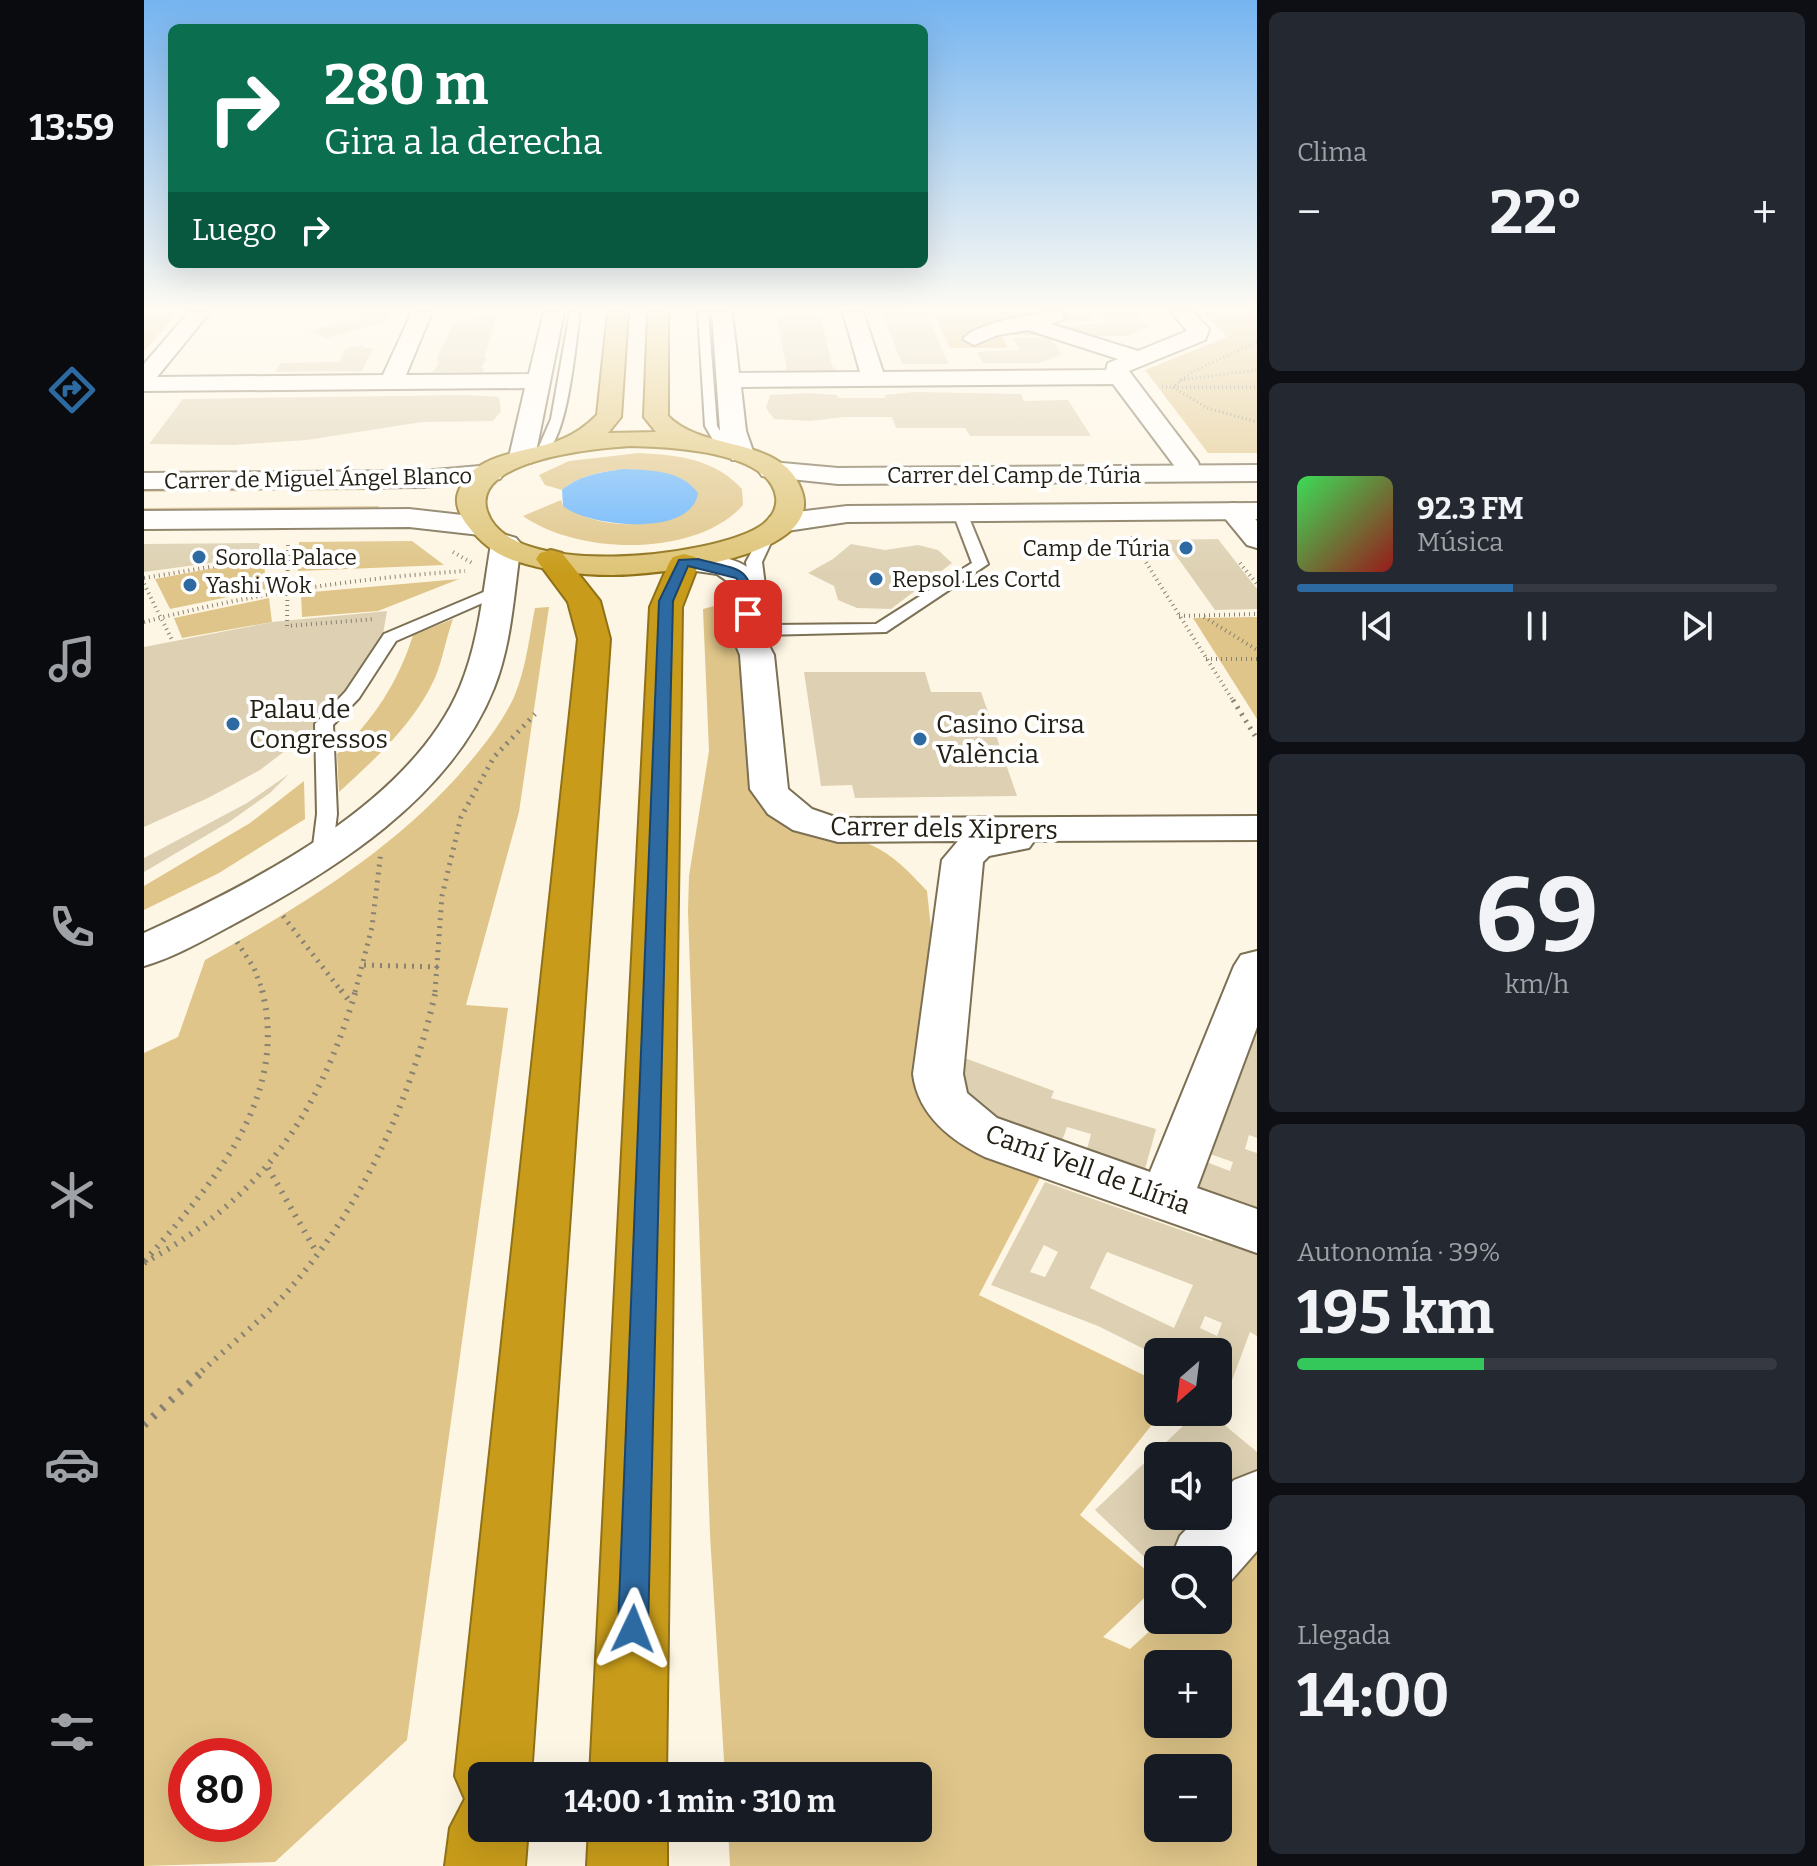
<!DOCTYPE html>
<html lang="es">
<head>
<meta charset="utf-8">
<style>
	:root { --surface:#171b24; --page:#242831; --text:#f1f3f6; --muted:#9ea1a6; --line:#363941; --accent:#2d6aa2 }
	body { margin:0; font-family:Bitter,serif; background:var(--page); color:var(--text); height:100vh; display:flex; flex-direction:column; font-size:30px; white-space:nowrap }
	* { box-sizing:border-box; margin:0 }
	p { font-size:26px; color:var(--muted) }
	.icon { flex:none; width:44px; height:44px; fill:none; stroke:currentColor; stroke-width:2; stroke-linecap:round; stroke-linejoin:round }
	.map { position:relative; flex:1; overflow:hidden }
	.side { display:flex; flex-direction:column; gap:12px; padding:12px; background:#0d0f14; width:560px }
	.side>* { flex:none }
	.hud { position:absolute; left:24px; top:24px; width:760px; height:244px; border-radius:12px; box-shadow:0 8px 32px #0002; background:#0b6e4f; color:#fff; overflow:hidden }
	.needle { width:52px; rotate:208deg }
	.buttons { position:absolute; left:1000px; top:1338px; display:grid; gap:16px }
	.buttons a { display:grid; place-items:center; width:88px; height:88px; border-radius:12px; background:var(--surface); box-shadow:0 8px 32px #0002; font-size:40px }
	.speed { position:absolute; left:24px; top:1738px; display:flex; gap:16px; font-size:40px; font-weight:700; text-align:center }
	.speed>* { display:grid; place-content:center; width:104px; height:104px; border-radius:50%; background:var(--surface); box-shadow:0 8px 32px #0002; line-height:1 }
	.speed .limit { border:12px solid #d22; background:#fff; color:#111 }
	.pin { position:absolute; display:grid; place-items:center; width:68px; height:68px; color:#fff; margin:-34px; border-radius:16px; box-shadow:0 4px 12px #0006 }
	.me { position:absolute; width:88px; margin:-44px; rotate:2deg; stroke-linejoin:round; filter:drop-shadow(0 0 6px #0008) }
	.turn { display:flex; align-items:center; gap:28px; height:168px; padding:0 24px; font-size:36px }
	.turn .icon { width:104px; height:104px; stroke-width:2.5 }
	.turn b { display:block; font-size:56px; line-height:68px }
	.then { display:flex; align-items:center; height:76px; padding:0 24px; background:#0003; gap:16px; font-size:30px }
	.big { font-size:60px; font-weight:700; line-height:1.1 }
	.side .tile { flex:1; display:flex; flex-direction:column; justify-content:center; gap:12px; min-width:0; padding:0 28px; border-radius:12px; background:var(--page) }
	.side .dial { align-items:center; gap:0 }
	.dial b { font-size:104px; line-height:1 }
	.song { display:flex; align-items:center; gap:24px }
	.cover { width:96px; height:96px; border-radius:12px; background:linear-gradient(135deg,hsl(130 70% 55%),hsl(0 70% 35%)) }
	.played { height:8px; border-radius:4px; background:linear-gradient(90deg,var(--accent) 45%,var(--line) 45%) }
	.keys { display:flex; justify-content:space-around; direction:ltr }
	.heat { display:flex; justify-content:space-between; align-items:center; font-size:44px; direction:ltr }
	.charge { height:12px; border-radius:6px; background:linear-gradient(90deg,#34c759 39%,var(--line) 0) }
	.trip { position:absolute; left:324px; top:1762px; width:464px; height:80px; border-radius:12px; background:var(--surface); box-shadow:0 8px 32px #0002; font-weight:700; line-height:80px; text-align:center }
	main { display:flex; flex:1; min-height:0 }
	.tab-bar { display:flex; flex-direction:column; width:144px; justify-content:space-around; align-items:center; background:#090b0e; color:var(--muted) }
	.tab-bar .icon { width:56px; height:56px }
	.tab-bar .on { color:var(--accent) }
	.tab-bar b { font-size:36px; color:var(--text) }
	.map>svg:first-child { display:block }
</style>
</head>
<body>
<main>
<nav class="tab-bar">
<b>13:59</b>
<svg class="icon on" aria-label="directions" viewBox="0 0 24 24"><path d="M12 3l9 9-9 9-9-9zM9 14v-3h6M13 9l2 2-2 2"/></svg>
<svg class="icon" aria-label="music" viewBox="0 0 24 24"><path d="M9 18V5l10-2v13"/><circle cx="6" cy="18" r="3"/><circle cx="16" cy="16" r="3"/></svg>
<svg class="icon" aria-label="phone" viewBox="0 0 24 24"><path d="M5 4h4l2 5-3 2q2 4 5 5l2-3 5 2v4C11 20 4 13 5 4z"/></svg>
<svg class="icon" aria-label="climate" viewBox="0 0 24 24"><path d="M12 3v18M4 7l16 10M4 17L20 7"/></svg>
<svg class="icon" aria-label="car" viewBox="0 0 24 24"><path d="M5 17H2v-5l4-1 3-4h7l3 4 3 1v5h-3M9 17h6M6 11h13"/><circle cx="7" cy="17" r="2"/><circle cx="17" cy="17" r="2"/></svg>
<svg class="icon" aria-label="filters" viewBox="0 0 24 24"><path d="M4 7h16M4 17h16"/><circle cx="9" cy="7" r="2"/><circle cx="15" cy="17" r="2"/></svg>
</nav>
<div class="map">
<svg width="1113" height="1866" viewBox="0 0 1113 1866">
	<rect width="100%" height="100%" fill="#fef6e4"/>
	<!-- green -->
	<g fill="#dfc589" fill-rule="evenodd">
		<polygon points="0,312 35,312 0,351"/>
		<polygon points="789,312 942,312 949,321 906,322 914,335 858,335 864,348 806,348"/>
		<polygon points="1059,312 1113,312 1113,453 1064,453 1001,370 1083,337"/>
		<path d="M 495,453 C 534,455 571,459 598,489 L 599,505 C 552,558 434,555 379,516 L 417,500 L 419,506 C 451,524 473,526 509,523 L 500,470 C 471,469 441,471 418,490 L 401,485 L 395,475 L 425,461 Z"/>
		<polygon points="243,485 241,490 0,492 0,487"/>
		<polygon points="235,506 234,512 0,513 0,508"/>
		<polygon points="268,541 300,565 154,571 155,542"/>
		<polygon points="97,563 120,565 123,589 26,609 11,579"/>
		<polygon points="315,579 234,611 158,617 157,593"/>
		<polygon points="125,598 128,622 38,638 30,618"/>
		<path d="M 596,599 L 621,809 C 660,849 685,828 725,844 C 749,854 766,873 783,891 L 787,928 L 773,1042 L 898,1174 L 835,1295 L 1014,1382 L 1014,1412 L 1018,1412 L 936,1515 L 1014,1580 L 1014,1585 L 959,1637 L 986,1649 L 1018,1620 L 1074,1620 L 1074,1570 L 1113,1536 L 1113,1866 L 586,1866 L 584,1828 L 774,1828 L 774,1776 L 581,1776 L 566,1535 L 544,912 L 545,876 L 565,751 L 559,609 ZM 1014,1664 L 1074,1664 L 1074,1724 L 1014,1724 ZM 1014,1768 L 1074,1768 L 1074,1828 L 1014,1828 Z"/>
		<path d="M 405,607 L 375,812 L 322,1005 L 364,1008 L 263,1740 L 131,1862 L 0,1866 L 0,1053 L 34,1037 L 61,960 C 153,908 241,856 313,777 C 334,753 356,727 370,697 C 382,669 385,638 391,608 ZM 42,1756 L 110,1756 L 110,1824 L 42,1824 Z"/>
		<polygon points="1113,617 1113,719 1049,618"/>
		<path d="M 309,619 C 302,638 299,659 291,678 C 270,724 231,759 195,792 L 193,754 C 229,721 255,681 269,635 Z"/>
		<polygon points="160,781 161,819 75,873 0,910 0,886 106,823"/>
	</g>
	<!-- water -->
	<path fill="#69b5fc" d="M 480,469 C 505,470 538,470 554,493 C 548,538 445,527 419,506 L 418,490 C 436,475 457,472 480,469 Z"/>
	<!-- building -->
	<g fill="#ded1b3" fill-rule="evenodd">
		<polygon points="218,312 248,312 243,321 183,338 164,331 214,318"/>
		<polygon points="738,312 781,312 805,364 758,364"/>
		<polygon points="991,312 1004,327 985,336 931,336 924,326 964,323 955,313"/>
		<polygon points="351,313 353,315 340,358 343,358 337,368 340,368 339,372 288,372 292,368 295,361 292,361 309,324"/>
		<polygon points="677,316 688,366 692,370 643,370 633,317"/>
		<polygon points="906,337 918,354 896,363 839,363 833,352 876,350 869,338"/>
		<polygon points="220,345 218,348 229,348 218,371 131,372 137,363 195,362 202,348"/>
		<polygon points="771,392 877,394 880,401 924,400 947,436 826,436 821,428 752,428 748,417 699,417 667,421 630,419 622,408 626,395 663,393 693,395 694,398 742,398 740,395"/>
		<polygon points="322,395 355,397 357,411 349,421 278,422 163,440 89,445 5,444 39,399"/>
		<polygon points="1074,539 1113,589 1113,609 1071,610 1021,540"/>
		<polygon points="114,543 122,547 122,550 111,557 0,572 0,544"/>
		<polygon points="707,544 741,550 774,545 794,550 808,563 747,609 713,608 694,600 690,586 664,573 689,559"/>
		<polygon points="243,611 237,647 188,715 116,770 64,798 0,827 0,647 128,622"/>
		<polygon points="660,672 781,672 787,692 837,692 873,796 711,798 708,785 677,786"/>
		<polygon points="145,774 126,793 85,822 0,872 0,858 103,803"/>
		<polygon points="1113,1010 1113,1138 1105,1135 1101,1149 1113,1153 1113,1214 1046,1191 1057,1160 1086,1171 1089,1162 1060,1152"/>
		<path d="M 818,1057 L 910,1091 L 907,1098 L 1012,1129 L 1000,1173 L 897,1142 L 823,1102 L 818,1093 ZM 923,1127 L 947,1134 L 943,1149 L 918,1141 Z"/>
		<path d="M 901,1182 L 1068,1241 L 1074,1228 L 1113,1243 L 1113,1336 L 1106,1332 L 1081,1399 L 1074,1396 L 1074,1352 L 1014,1352 L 1014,1356 L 954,1326 L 847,1285 ZM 900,1245 L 914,1252 L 901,1277 L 886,1272 ZM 963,1252 L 1049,1285 L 1030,1328 L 946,1288 ZM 1061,1316 L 1078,1323 L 1073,1336 L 1056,1328 Z"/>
		<polygon points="1041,1412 1065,1412 1113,1452 1113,1469 1074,1509 1074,1456 1014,1456 1014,1516 1067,1516 1024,1560 1014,1560 1014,1570 951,1510 1039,1426 1033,1420"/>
	</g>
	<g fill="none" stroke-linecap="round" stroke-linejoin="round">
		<defs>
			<g id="lane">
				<path d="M 426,312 L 436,312 C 432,339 424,442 400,453 L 394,449 L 407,419 Z"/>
				<polygon points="554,312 564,312 573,426 587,449 581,453 576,452 561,426"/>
				<polygon points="816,509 823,513 844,564 742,632 618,635 610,630 602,562 619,531 624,530 631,534 618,562 626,625 732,624 828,563 809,513"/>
				<polygon points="354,586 362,591 359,594 252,641 215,698 189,725 193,814 188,854 178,860 171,858 168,854 173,814 171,724 202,691 240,634"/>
			</g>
			<g id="street">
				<polygon points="45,312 66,312 13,377 239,375 268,312 288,312 262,375 385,374 400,312 420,312 391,457 387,463 369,463 365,457 381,388 0,391 0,364"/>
				<path d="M 568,312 L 588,312 L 595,373 L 716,372 L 699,312 L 719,312 L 739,372 L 962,370 L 964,363 L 974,359 L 884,330 L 854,335 L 830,345 L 819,339 C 833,322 896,312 918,312 L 921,316 L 918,320 L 907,324 L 994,351 L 1043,331 L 1028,312 L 1049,312 L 1065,329 L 1061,340 L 985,371 L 1054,462 L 1058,474 L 1054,480 L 1036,480 L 1032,468 L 969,384 L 597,387 L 602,431 L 610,454 L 606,460 L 588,460 L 576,431 Z"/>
				<polygon points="1089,503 1099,505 1113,521 1113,548 1103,545 1075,511 1079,505"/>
				<path d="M 362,535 L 372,538 L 377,544 C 370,591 368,643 350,688 C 306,799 189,871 88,925 C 60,940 31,957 0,966 L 0,933 C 109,883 267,804 316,687 C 335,642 339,591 347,544 L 352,538 Z"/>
				<path d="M 542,553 C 651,560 595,594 630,655 L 644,789 L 668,809 L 694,818 L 1113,816 L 1113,840 L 890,841 L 885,848 L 845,856 L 839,862 L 819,1074 L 823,1093 L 853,1118 L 1006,1172 L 1090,966 L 1097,955 L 1113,951 L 1113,1027 L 1053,1188 L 1113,1209 L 1113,1253 L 841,1157 C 806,1140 774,1115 769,1074 L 798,860 L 814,841 L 694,842 L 649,830 L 624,814 L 606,789 L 596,655 L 589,638 L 583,581 L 573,574 L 531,568 L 527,562 L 531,556 Z"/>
				<polygon points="1113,1471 1113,1551 1084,1584 1074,1588 1074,1560 1026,1560 1036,1536 1055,1516 1074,1516 1074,1497 1090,1480"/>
			</g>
			<g id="secondary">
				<polygon points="627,462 694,468 1113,465 1113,481 694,484 618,476 614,470 618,464"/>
				<polygon points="347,465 356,467 360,473 356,479 279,487 0,489 0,473 279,471"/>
				<polygon points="1113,503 1113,519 703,522 636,532 626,529 622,523 626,517 636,514 703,506"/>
				<polygon points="265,509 336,517 346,520 350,526 346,532 336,535 265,527 0,529 0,511"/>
			</g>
			<path id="primary" d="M 464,312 L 484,312 L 477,417 L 464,433 L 512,432 L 500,417 L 504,312 L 524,312 L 524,416 C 561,454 642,434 659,495 C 675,560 507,575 468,575 C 436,575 403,571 372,561 C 352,555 337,543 324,526 C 317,517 310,505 314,493 C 329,450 385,454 418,439 C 431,434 443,425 453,415 ZM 487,446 C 523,447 625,450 632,497 C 634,510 625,521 615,527 C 567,557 365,581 343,511 C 326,459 455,448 487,446 Z"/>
			<g id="highway">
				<polygon points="407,550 418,553 456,601 466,639 387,1776 338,1776 338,1828 384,1828 381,1866 301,1866 306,1828 321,1799 311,1776 434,639 424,602 392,559 396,553"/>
				<polygon points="540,554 551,557 555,563 538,607 522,1776 446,1776 506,607 525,563 529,557"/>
				<polygon points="445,1828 523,1828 523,1866 443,1866"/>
			</g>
		</defs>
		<!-- lane casing -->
		<use href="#lane" stroke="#7b6f54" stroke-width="4"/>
		<!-- street casing -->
		<use href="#street" stroke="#7b6f54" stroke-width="4"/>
		<!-- secondary casing -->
		<use href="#secondary" stroke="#7b6f54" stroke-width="4"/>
		<!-- primary casing -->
		<use href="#primary" stroke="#8f7118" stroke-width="4"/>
		<!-- highway casing -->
		<use href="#highway" stroke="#8f7118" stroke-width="4"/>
		<!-- path-far4 -->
		<g stroke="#888273" stroke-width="3" stroke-dasharray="1 3" stroke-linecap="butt">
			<polyline points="1108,312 1113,313"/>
			<polyline points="304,317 318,312"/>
			<polyline points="1113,342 1048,372 1029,387 1063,408 1113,422"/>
			<polyline points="1036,380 1113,370"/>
			<polyline points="1018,387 1113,387"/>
		</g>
		<!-- path-far3 -->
		<g stroke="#888273" stroke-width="4" stroke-dasharray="1 4" stroke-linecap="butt">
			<polyline points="986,537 1090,702"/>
			<polyline points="144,545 143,626 231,619"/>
			<polyline points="309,552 328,563"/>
			<polyline points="1096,563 1113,584"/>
			<polyline points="0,578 101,561 144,558"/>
			<polyline points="0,584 28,640"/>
			<polyline points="1035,616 1113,614"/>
			<polyline points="1060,617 1113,650"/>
			<path d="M 0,622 C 106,594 212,578 321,571"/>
			<polyline points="1062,659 1113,659"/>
		</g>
		<!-- path-far2 -->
		<g stroke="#888273" stroke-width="5" stroke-dasharray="2 6" stroke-linecap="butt">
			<polyline points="1089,700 1113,739"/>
			<polyline points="139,916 198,992"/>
			<polyline points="93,942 110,968 119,992"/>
			<polyline points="220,965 294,967"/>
			<polyline points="211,992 228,927 237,851"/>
			<polyline points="291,992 298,896 317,817 350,757 391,714"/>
		</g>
		<!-- path-far1 -->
		<g stroke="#888273" stroke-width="6" stroke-dasharray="2 7" stroke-linecap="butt">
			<polyline points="197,990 207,1003"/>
			<polyline points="124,1168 173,1253"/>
			<path d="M 1,1261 C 67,1184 146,1100 118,990"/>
			<path d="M 0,1263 C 117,1198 174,1117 212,990"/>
			<path d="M 58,1371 C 86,1345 118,1320 143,1292 C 219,1206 267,1100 292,990"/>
		</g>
		<!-- path -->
		<polyline stroke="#888273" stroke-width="8" stroke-dasharray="3 9" stroke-linecap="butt" points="0,1425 61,1369"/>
		<!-- lane -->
		<use href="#lane" fill="#fff" fill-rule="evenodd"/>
		<!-- street -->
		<use href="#street" fill="#fff" fill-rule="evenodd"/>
		<!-- secondary -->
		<use href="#secondary" fill="#fff" fill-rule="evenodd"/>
		<!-- primary -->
		<use href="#primary" fill="#dec476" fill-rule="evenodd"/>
		<!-- highway -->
		<use href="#highway" fill="#c89c1a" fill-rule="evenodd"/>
	</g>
	<!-- sky -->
	<linearGradient id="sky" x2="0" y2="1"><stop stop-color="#75b4f0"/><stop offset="0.54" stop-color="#fffbf3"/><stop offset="1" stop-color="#fffbf3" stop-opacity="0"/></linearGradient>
	<rect width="1113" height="573" fill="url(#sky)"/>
	<!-- route -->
	<path fill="#2d6aa2" stroke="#1d4569" stroke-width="2" d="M 554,559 C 599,571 607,565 610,614 L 604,618 L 597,614 L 595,583 L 592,578 L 544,566 L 529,601 L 504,1629 L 499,1639 L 489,1644 L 479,1639 L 474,1629 L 515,601 L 535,560 Z"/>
	<!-- markers -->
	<g fill="#2d6aa2" stroke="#fff" stroke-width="3">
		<circle cx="1042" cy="548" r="8"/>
		<circle cx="55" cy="557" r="8"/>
		<circle cx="732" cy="579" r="8"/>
		<circle cx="46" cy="585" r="8"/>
		<circle cx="89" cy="724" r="8"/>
		<circle cx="776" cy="739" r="8"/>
	</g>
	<g text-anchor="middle" stroke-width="8" stroke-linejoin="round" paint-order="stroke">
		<!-- far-street labels -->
		<g font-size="22" fill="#252015" stroke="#fff">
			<text x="870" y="483">Carrer del Camp de Túria</text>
			<text transform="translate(174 478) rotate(-1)" y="8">Carrer de Miguel Ángel Blanco</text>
		</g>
		<!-- far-poi labels -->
		<g font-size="22" fill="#252015" stroke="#fff" text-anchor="start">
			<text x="1026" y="556" text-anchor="end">Camp de Túria</text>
			<text x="71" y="565">Sorolla Palace</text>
			<text x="748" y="587">Repsol Les Cortd</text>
			<text x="62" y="593">Yashi Wok</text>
		</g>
		<!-- poi labels -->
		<g font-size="26" fill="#252015" stroke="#fff" text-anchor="start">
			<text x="105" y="718">Palau de<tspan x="105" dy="30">Congressos</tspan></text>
			<text x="792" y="733">Casino Cirsa<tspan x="792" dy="30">València</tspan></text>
		</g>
		<!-- street labels -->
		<g font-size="26" fill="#252015" stroke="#fff">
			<text transform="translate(800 828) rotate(1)" y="9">Carrer dels Xiprers</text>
			<text transform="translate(944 1169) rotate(20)" y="9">Camí Vell de Llíria</text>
		</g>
	</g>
</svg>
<div class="buttons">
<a><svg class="needle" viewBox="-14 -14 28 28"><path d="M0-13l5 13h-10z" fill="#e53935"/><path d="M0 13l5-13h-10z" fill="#9ea1a6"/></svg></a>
<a><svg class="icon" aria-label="sound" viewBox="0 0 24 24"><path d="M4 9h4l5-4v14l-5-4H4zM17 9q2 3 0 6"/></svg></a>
<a><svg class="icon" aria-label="search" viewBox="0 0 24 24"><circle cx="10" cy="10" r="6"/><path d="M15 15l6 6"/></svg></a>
<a>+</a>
<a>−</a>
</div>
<div class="speed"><div class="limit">80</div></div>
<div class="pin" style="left:604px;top:614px;background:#d93025"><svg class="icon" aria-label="arrive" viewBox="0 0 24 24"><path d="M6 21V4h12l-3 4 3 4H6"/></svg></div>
<svg class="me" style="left:489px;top:1629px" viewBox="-20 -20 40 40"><path d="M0-17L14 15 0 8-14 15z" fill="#2d6aa2" stroke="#fff" stroke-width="4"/></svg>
<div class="trip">14:00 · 1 min · 310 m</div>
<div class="hud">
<div class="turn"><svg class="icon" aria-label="right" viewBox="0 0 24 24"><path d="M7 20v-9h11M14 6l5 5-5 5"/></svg><div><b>280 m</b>Gira a la derecha</div></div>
<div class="then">Luego<svg class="icon" aria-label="right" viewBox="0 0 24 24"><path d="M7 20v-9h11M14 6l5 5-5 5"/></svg></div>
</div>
</div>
<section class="side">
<div class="tile"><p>Clima</p>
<div class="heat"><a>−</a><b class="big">22°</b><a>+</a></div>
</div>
<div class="tile">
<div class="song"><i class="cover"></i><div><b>92.3 FM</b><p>Música</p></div></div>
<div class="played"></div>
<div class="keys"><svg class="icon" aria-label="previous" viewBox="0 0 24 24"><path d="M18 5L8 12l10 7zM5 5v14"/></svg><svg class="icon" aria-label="pause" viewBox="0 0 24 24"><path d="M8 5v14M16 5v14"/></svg><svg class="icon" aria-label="next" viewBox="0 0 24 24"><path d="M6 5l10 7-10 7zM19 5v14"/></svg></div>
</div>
<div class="tile dial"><b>69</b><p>km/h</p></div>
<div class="tile"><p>Autonomía · 39%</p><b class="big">195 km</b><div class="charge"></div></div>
<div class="tile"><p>Llegada</p><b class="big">14:00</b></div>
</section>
</main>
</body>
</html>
